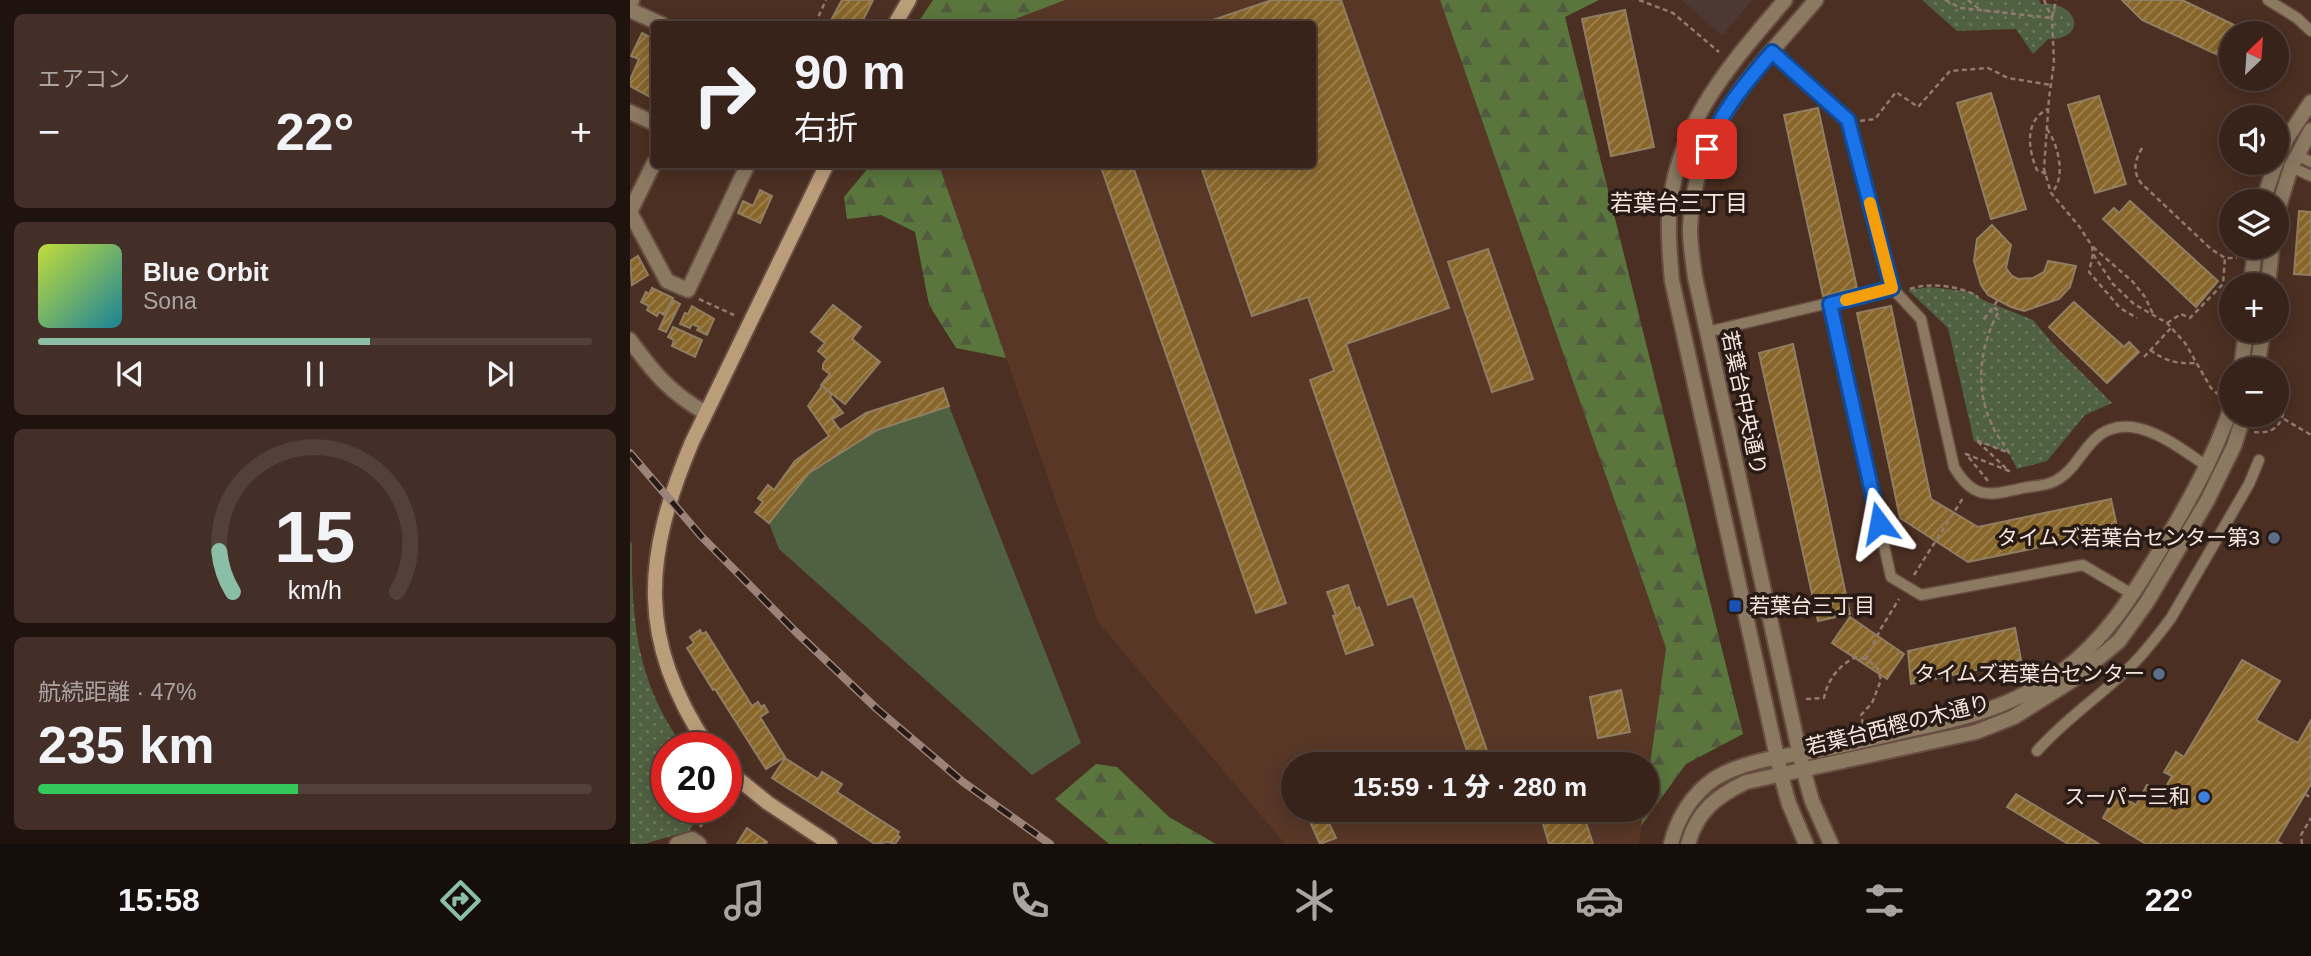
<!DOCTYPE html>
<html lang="ja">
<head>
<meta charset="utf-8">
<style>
	:root { --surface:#38231a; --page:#432f27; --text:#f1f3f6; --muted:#aba4a2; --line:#524039; --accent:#8abfa5 }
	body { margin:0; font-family:Helvetica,"Noto Sans JP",sans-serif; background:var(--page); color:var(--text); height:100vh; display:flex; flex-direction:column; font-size:26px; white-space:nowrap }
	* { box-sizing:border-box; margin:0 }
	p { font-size:23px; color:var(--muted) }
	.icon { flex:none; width:38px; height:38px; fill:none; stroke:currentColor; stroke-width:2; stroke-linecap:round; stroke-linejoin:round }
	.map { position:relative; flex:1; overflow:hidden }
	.side { display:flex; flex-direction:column; gap:14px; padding:14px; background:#1f130e; width:630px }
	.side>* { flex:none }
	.guide { position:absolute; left:21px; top:21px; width:665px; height:147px; border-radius:7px; box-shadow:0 4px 18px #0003,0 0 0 2px var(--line); background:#38231a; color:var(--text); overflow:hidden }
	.needle { width:46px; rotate:25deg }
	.fabs { position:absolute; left:1589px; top:21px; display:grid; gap:14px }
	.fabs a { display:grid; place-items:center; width:70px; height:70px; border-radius:50%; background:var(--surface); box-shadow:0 4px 18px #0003,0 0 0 2px var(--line); font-size:35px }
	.speed { position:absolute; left:21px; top:732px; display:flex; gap:14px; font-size:35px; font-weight:700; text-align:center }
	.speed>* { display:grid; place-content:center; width:91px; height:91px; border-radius:50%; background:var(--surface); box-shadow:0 4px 18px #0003,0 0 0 2px var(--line); line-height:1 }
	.speed .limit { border:10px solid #d22; background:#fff; color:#111 }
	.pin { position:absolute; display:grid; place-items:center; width:60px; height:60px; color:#fff; margin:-30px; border-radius:14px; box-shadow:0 4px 10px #0006 }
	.me { position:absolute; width:77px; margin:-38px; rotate:347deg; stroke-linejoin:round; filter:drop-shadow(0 0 5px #0008) }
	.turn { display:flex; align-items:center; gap:24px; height:147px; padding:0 28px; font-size:32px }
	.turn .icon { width:91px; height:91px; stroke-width:2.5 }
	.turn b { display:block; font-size:49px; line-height:60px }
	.big { font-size:52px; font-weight:800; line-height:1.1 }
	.side .widget { flex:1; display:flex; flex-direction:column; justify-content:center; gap:10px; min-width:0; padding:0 24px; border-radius:10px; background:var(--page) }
	.side .dial { align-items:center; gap:0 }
	.dial svg { height:182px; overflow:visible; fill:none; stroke:var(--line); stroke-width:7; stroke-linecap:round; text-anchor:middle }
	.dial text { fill:var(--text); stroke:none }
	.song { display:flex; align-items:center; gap:21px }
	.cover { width:84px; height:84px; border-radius:10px; background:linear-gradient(135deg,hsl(70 70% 55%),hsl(190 70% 35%)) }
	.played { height:7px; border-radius:4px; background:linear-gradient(90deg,var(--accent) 60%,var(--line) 60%) }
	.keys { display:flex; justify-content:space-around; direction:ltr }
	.heat { display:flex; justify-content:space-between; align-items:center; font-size:38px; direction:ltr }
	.charge { height:10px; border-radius:5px; background:linear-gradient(90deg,#34c759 47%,var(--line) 0) }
	.trip { position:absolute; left:651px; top:752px; width:378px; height:70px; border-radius:35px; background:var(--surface); box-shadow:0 4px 18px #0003,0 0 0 2px var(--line); font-weight:800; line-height:70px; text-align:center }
	.tab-bar { display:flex; height:112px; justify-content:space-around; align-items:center; background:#160e0a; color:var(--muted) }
	.tab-bar .icon { width:49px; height:49px }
	.tab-bar .selected { color:var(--accent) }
	.tab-bar b { font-size:32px; color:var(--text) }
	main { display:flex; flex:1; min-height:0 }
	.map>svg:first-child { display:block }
</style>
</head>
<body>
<main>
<section class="side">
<div class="widget"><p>エアコン</p>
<div class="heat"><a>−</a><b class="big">22°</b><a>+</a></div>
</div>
<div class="widget">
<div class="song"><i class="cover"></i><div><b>Blue Orbit</b><p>Sona</p></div></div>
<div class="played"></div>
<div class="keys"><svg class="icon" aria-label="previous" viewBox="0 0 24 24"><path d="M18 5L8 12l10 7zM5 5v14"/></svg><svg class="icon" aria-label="pause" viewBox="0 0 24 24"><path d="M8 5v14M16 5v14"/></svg><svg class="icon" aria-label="next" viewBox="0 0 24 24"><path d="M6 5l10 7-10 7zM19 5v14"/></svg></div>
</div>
<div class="widget dial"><svg viewBox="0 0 100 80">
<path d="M14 69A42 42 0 1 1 86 69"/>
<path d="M14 69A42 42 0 0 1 8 51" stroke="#8abfa5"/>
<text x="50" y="56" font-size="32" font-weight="700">15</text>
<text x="50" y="72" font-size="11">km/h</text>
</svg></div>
<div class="widget"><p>航続距離 · 47%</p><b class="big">235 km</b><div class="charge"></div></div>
</section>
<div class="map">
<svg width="1681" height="844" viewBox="0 0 1681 844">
	<defs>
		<pattern id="forest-firs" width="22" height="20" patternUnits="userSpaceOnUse" patternTransform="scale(1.75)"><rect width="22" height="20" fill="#5a763d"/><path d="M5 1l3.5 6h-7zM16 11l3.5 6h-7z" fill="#525b40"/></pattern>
		<pattern id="park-dots" width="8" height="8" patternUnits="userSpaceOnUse" patternTransform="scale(1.75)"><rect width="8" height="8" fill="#506141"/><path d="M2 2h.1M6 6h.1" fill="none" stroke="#6a785c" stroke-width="1.8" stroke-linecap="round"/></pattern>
		<pattern id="building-hatch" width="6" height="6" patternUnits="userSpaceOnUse" patternTransform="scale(1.75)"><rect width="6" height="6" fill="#88662a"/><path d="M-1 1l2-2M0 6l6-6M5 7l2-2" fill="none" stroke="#9f8353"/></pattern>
	</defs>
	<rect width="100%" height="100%" fill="#4b2f23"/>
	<!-- built -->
	<polygon fill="#583727" points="435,0 810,0 1036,648 1017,787 1017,765 663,765 663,810 1014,810 1009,844 655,844 468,622 309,165 682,164 682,24 372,24"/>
	<!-- education -->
	<polygon fill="#4d3934" points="1052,0 1122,0 1092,36"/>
	<!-- grass -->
	<polygon fill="#506141" points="319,406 451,743 402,775 149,549 139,523 179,473 247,430"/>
	<!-- forest -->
	<g fill="url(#forest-firs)">
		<polygon points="303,0 435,0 372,24 287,24"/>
		<polygon points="810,0 969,0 935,17 1113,734 1056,764 1011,826 1014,810 1017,810 1017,787 1036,648"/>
		<polygon points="246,164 309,165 376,358 326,348 299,305 285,232 251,215 217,219 214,197 239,167"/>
		<polygon points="466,764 487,767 539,817 586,844 479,844 425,799"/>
	</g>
	<!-- park -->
	<g fill="url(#park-dots)">
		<path d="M 1292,0 L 1409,0 L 1411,4 C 1448,0 1459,40 1418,39 L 1403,54 L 1386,29 L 1327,31 Z"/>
		<polygon points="1300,287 1342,292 1353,300 1403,320 1424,345 1482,403 1455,415 1417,461 1387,469 1379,453 1344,441 1318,328 1278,290"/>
		<path d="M 0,541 L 2,544 C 1,619 7,685 54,747 L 37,747 L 37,807 L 75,807 L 59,831 L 14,844 L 0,844 Z"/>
	</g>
	<!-- building -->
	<g fill="url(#building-hatch)" stroke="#907e62" stroke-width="2">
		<polygon points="212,0 243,0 231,24 199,24"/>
		<polygon points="642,0 711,0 819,308 716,344 862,765 842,765 783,596 758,605 680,380 704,371 678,297 622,316 570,164 682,164 682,24 571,24"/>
		<polygon points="1492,0 1552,0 1621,33 1601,33 1601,61 1512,20"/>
		<polygon points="995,10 1024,147 981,156 952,19"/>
		<polygon points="12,33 24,39 24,99 0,86 0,80 9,59 1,56"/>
		<polygon points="1647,45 1657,50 1647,71"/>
		<polygon points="1361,93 1396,209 1361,219 1327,103"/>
		<polygon points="1469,96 1496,184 1465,193 1438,105"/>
		<polygon points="1188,108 1227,288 1193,296 1154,115"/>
		<polygon points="470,164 502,164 656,603 626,613"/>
		<polygon points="130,190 142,196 130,223 108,213 113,201 123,206"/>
		<polygon points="1500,201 1588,281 1566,307 1473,219 1484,208 1489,213"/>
		<polygon points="1669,211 1681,212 1681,275 1664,274"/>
		<polygon points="1362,225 1381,245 1376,268 1382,276 1388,279 1403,278 1414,272 1418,261 1446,266 1440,287 1429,299 1394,311 1381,307 1358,295 1351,285 1344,261 1347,239"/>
		<polygon points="858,249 903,379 862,392 818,262"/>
		<polygon points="8,256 18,275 2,285 0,261"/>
		<polygon points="22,288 43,298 34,315 29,312 27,316 17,310 19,306 11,302 16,292 19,294"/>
		<polygon points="43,300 50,304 36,332 29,329"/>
		<polygon points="1444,302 1494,347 1499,342 1509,352 1477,383 1419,327"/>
		<polygon points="203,305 231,327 222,339 250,362 215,404 191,385 200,374 193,369 193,364 197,359 188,351 195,343 181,332"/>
		<polygon points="62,306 84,319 77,335 67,330 69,327 62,324 60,328 50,324 55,313 58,314"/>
		<polygon points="1261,306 1301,499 1348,527 1481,499 1488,531 1338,562 1270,518 1227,313"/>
		<polygon points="43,327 72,340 65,357 42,346 44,340 38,337"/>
		<polygon points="1163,344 1220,614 1188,621 1129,353"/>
		<polygon points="192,386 202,394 200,397 213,413 202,419 210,430 236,413 313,388 319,406 247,430 179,473 139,523 125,512 133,502 128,498 138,485 144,490 165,461 199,436 178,406"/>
		<polygon points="718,585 726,609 729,607 743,645 716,654 703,616 706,615 697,592"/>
		<polygon points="1220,617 1274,654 1257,679 1202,643"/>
		<polygon points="1385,628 1391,660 1281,684 1278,651"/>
		<polygon points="70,630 72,634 76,632 122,706 128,702 131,707 134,705 138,712 130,717 155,757 136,769 85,689 83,690 57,648 64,643 60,637"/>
		<polygon points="1612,660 1650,681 1626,720 1668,743 1681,720 1681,784 1647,841 1652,844 1516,844 1473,818 1486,794 1506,805 1517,785 1532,794 1542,776 1534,772 1546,752 1554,757"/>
		<polygon points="991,690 1000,732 968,738 960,697"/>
		<polygon points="155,758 188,779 192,772 212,784 207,792 269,832 267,835 270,837 265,844 258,842 245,844 142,778"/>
		<polygon points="1386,794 1469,844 1438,844 1377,807"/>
		<polygon points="909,810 952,810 963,844 919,844"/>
		<polygon points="696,817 706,838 690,844 681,824"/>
		<polygon points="117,828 137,842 136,844 107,844"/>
	</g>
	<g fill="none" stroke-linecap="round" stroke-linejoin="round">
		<defs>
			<g id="service">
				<polyline points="1638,0 1667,18 1681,31"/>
				<path d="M 1142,53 L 1218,120 L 1262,288 L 1291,319 L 1324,467 C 1344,501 1360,495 1393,488 C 1403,486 1416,486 1425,481 C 1454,467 1457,423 1501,427 C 1528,430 1556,452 1578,467"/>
				<polyline points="1667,155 1681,162"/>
				<polyline points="1661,167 1681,176"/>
				<polyline points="1200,304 1261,577 1291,595 1453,565 1502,594"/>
				<polyline points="1077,332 1262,288"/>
				<path d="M 1407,751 C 1436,718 1472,695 1503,664 C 1517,650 1529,634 1541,618 L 1619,484 L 1629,460"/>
			</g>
			<g id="minor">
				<polyline points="0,10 31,24"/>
				<polyline points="0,112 24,123"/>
				<polyline points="0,212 37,281 58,290 118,164"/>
				<polyline points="0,212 24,163"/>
				<polyline points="47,844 62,839 69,844"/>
			</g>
			<g id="tertiary">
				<path d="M 1155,0 C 1099,66 1044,126 1039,217 C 1038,238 1040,259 1042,281 L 1151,775 L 1159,804 L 1176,844"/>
				<path d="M 1186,0 C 1124,73 1064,126 1060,229 C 1060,245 1063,261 1065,277 L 1173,769 L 1182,801 L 1201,844"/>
				<polyline points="0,4 2,0"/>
				<polyline points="1647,161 1657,138 1681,102"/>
				<polyline points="1633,201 1646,163"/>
				<polyline points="1647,213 1661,167 1681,130"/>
				<polyline points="1621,285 1625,247"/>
				<polyline points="1638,285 1642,247"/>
				<path d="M 0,340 C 23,372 41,394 76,413"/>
				<polyline points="1611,369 1616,331"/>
				<polyline points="1627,369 1633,331"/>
				<path d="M 1041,844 C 1047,819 1062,794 1084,779 C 1114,760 1156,756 1191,750 C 1220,744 1250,737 1279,730 C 1336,718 1382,707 1431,672 C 1475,640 1503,595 1530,550 C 1558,503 1583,459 1601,408"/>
				<path d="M 1058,844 C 1067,811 1087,796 1116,782 L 1346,732 L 1384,717 L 1441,681 L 1489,641 L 1517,602 L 1577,501 L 1604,446 L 1614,415"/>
			</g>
			<g id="secondary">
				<polyline points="265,24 279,0"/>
				<path d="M 78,747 C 7,639 13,558 62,442 L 197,164"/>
				<polyline points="96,769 138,803 200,844"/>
			</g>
		</defs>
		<!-- service casing -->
		<use href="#service" stroke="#674c41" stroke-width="13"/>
		<!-- minor casing -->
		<use href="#minor" stroke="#674c41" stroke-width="18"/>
		<!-- tertiary casing -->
		<use href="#tertiary" stroke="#674c41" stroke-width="18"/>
		<!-- secondary casing -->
		<use href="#secondary" stroke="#674c41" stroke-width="18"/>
		<!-- path -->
		<g stroke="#927a70" stroke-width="2.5" stroke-dasharray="5 3.5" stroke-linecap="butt">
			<polyline points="1009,0 1043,13 1089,52"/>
			<polyline points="1315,0 1331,8 1422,18 1426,0"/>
			<polyline points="1338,0 1349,9"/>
			<polyline points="1414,0 1422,18 1424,63 1419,98 1414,169 1421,193 1449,226 1462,246 1463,254 1483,284 1504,304 1537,323 1555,343 1581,388 1591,397"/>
			<polyline points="185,24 196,0"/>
			<polyline points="1230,121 1245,119 1266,92 1288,107 1320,71 1358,68 1378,78 1421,85"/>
			<path d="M 1417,129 C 1428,144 1437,179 1421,193"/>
			<path d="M 1512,148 C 1505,160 1502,171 1511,183 L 1581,249 L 1595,258 L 1607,258"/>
			<path d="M 1416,174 L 1407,170 C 1398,150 1394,120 1418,109"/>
			<polyline points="1463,247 1503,282 1515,297 1523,314"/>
			<polyline points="1463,254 1459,272 1490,308 1507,318"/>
			<path d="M 1280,289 C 1298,282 1333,286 1348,297"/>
			<polyline points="69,299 104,315"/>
			<polyline points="1354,319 1363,307"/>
			<polyline points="1537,323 1551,314 1560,318 1593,284 1595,258"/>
			<path d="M 1520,350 C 1536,361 1546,364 1565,363"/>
			<polyline points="1514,357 1541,328"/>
			<polyline points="1654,419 1681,435"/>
			<path d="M 1624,432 C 1642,434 1652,427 1654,408 L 1647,398"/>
			<path d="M 1358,481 L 1336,454 L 1379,471 L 1346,440 L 1379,453 C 1375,444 1368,438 1364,429 C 1344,391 1349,347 1369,311 L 1363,307 L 1368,300"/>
			<polyline points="1284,575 1333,498"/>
			<path d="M 1176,699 L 1194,698 C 1198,679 1209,665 1226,657 L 1236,659"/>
			<polyline points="1233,724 1231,715 1242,703 1251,680 1247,667 1236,659 1250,630 1269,599"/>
			<polyline points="1675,794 1681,798"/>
			<polyline points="70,827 84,807"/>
			<polyline points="1672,844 1671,835 1681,818"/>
		</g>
		<!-- service -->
		<use href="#service" stroke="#8b7962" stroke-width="10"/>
		<!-- minor -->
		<use href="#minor" stroke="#8b7962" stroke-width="14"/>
		<!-- tertiary -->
		<use href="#tertiary" stroke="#8b7962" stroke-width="14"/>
		<!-- secondary -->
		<use href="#secondary" stroke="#ba9d79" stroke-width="14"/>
		<defs>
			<polyline id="rail" points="0,453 71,536 165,631 247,709 333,782 420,844"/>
		</defs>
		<!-- rail casing -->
		<use href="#rail" stroke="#9b8379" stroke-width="8"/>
		<!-- rail -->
		<use href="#rail" stroke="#281b16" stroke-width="5" stroke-dasharray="16" stroke-linecap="butt"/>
	</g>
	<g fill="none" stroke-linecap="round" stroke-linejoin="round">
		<defs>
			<path id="route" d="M 1077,149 C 1091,111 1116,83 1142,52 L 1218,120 L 1262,288 L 1200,304 L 1249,523"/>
		</defs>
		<!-- route casing -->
		<use href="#route" stroke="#114b97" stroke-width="18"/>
		<!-- route -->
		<use href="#route" stroke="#1a73e8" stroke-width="12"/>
		<!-- slow -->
		<polyline stroke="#f59e0b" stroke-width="12" points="1216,300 1262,288 1240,203"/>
	</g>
	<!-- markers -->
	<g fill="#5c6f8a" stroke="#281b16" stroke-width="2.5">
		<circle cx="1644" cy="538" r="7"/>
		<circle cx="1529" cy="674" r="7"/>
	</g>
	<rect fill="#1a4fb4" stroke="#281b16" stroke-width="2.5" x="1098" y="599" width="14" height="14" rx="3.5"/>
	<circle fill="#3f7fe0" stroke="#281b16" stroke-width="2.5" cx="1574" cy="797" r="7"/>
	<g text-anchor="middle" stroke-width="7" stroke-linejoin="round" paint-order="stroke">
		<!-- street labels -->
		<g font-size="21" fill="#f9e6df" stroke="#281b16">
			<text transform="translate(1114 403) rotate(78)" y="7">若葉台中央通り</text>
			<text transform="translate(1268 725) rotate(-14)" y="7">若葉台西樫の木通り</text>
		</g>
		<!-- poi labels -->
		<g font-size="21" fill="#f9e6df" stroke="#281b16" text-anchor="end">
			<text x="1630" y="545">タイムズ若葉台センター第3</text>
			<text x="1119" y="613" text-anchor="start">若葉台三丁目</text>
			<text x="1515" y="681">タイムズ若葉台センター</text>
			<text x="1560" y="804">スーパー三和</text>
		</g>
		<!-- neighbourhood labels -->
		<g font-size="23" fill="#f9e6df" stroke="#281b16">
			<text x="1049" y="211">若葉台三丁目</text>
		</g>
	</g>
</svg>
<div class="fabs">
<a><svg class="needle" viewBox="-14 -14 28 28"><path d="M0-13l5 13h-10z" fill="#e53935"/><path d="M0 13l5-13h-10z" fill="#aba4a2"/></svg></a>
<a><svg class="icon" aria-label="sound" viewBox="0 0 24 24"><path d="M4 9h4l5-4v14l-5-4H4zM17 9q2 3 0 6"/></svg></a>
<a><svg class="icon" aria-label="layers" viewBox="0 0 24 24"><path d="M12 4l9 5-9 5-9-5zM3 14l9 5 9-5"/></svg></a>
<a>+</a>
<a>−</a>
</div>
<div class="speed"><div class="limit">20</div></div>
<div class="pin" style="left:1077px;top:149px;background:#d93025"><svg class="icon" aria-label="arrive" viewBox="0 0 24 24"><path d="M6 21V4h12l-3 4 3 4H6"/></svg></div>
<svg class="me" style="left:1249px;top:523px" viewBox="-20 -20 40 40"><path d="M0-17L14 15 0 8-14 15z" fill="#1a73e8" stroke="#fff" stroke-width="4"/></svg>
<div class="trip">15:59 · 1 分 · 280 m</div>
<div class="guide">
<div class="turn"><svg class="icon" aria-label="right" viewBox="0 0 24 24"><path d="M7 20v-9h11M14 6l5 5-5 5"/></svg><div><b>90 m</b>右折</div></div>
</div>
</div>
</main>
<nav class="tab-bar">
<b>15:58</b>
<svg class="icon selected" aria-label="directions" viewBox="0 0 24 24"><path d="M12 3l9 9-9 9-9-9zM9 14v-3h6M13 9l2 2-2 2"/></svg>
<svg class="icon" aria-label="music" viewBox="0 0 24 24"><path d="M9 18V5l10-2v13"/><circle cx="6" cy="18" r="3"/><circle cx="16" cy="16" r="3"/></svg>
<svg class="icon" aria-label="phone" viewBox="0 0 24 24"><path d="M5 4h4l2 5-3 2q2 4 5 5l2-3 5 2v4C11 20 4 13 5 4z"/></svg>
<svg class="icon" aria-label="climate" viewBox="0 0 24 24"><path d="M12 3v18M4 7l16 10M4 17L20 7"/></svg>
<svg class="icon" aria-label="car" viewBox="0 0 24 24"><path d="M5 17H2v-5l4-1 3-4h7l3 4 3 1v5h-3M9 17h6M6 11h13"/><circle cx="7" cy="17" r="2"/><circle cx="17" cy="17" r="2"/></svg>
<svg class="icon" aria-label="filters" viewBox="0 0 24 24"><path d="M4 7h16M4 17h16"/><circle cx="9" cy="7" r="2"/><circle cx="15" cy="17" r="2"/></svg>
<b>22°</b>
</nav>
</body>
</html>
